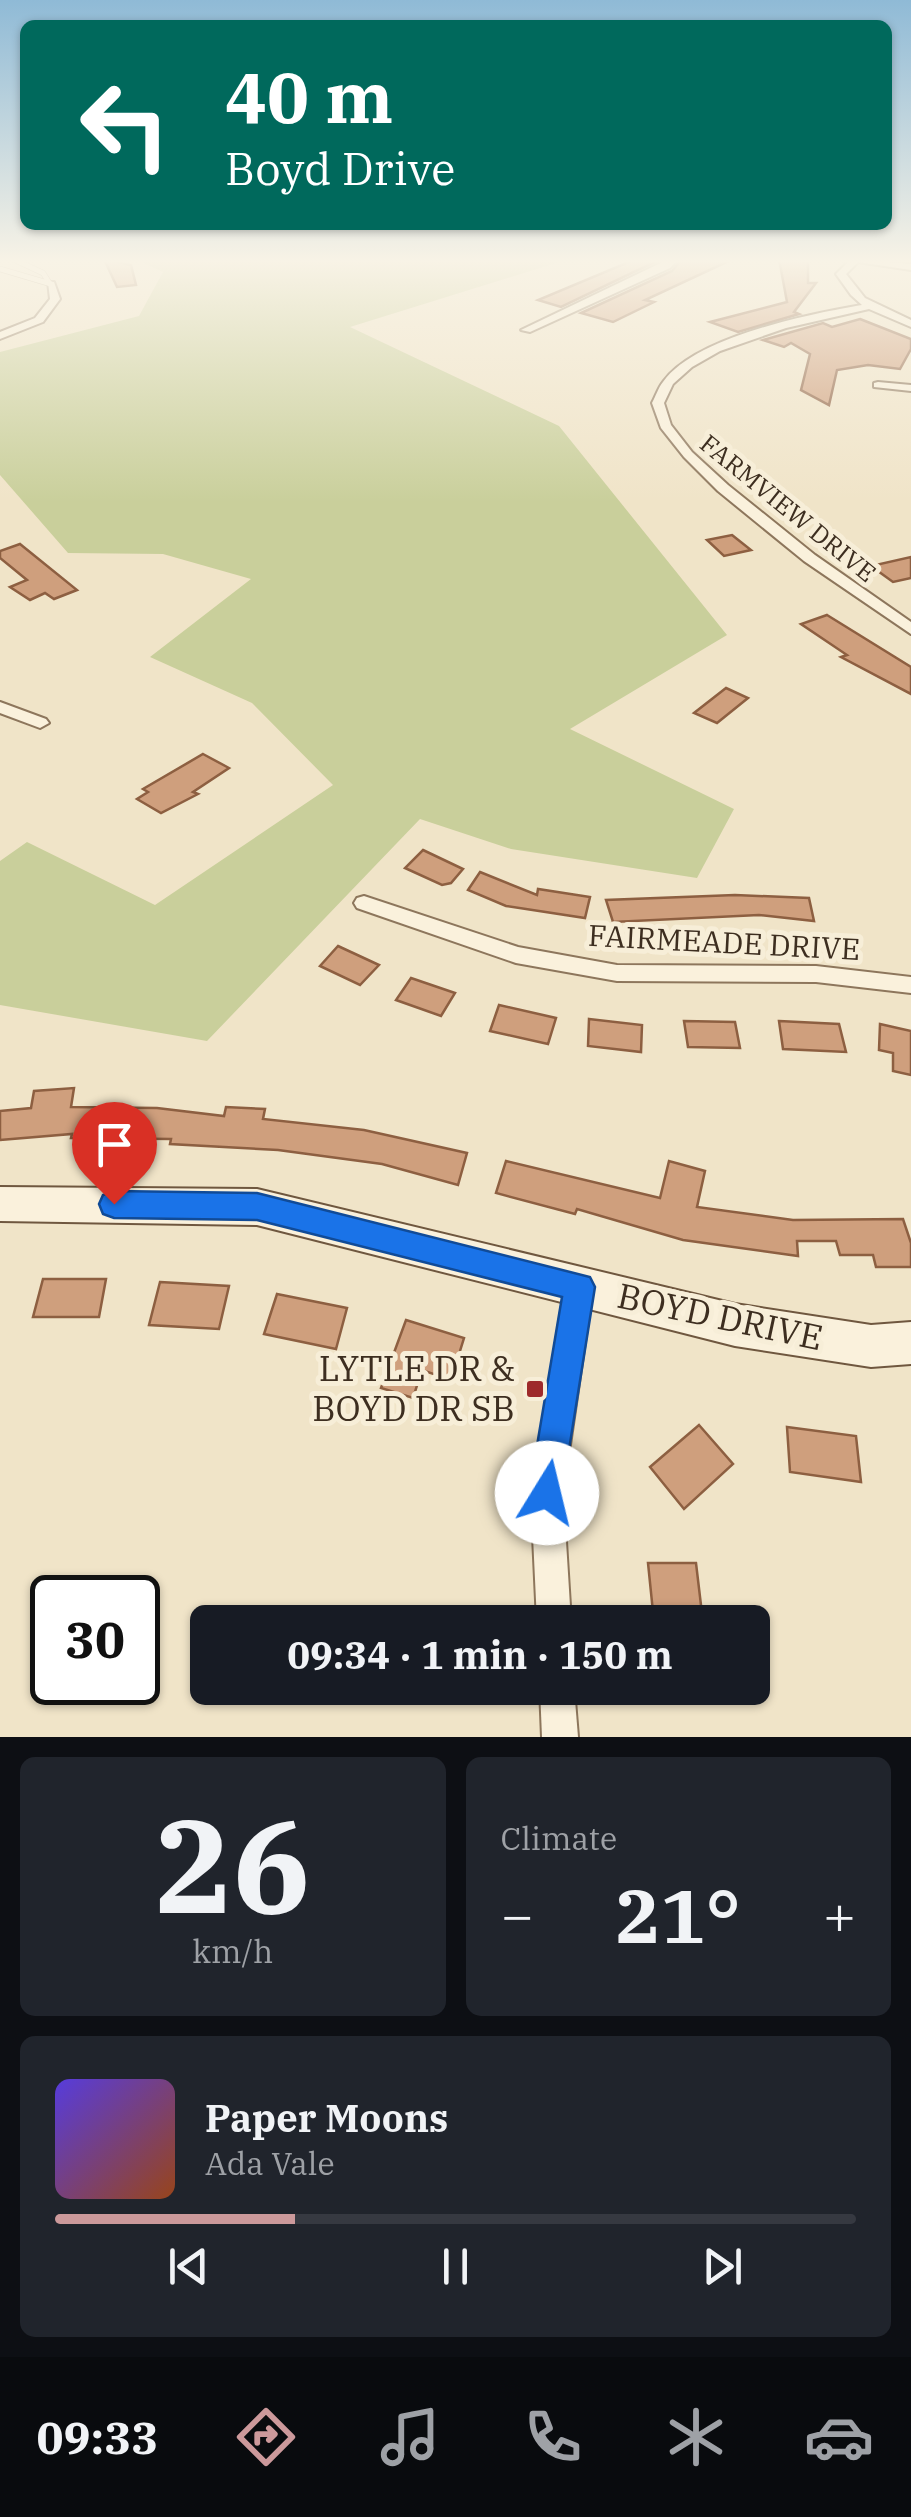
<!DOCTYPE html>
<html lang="en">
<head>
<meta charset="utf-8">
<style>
	:root { --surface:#171b24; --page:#20242c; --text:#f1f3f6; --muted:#9ea1a6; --line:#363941; --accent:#cc999b }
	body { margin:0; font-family:"IBM Plex Serif",serif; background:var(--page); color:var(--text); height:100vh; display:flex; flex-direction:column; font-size:38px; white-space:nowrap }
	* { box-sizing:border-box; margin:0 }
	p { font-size:32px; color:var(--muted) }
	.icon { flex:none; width:55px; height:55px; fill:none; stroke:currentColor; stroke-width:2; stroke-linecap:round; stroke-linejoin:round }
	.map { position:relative; height:1737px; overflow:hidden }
	.drawer { display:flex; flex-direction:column; gap:20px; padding:20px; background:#0d0f14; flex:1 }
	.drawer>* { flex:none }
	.banner { position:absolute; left:20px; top:20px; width:872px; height:210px; border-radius:15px; box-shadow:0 2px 8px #0004; background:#00695c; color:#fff; overflow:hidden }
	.speed { position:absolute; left:30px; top:1575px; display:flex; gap:20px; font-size:50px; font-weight:700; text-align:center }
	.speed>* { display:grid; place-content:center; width:130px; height:130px; border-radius:50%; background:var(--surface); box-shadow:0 2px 8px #0004; line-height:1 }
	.speed .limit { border:5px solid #111; border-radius:15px; background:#fff; color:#111 }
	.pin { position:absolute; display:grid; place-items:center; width:85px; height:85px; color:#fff; margin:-102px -42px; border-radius:50% 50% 50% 0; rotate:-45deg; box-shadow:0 0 10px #0007 }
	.pin .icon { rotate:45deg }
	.me { position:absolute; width:110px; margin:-55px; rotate:9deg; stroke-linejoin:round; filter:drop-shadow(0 0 8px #0008) }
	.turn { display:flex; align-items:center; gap:35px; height:210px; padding:0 40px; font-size:45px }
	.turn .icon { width:130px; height:130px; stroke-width:2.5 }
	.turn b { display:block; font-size:70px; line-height:85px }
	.big { font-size:75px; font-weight:800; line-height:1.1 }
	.drawer .card { flex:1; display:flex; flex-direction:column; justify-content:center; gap:15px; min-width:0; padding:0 35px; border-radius:15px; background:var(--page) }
	.drawer .dial { align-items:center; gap:0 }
	.dial b { font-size:130px; line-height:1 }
	.song { display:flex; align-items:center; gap:30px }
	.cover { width:120px; height:120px; border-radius:15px; background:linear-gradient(135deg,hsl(250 70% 55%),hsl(20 70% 35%)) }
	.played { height:10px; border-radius:5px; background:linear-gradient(90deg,var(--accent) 30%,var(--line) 30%) }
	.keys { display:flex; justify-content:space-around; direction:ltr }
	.heat { display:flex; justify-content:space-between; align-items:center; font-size:55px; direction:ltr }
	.drawer .tiles { flex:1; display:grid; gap:20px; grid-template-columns:1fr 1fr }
	.card:last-child { grid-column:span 2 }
	.trip { position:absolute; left:190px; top:1605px; width:580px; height:100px; border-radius:15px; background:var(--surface); box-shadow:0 2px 8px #0004; font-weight:800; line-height:100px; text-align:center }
	.menu { display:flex; height:160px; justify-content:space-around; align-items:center; background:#090b0e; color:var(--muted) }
	.menu .icon { width:70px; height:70px }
	.menu .on { color:var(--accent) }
	.menu b { font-size:45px; color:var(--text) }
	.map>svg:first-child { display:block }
</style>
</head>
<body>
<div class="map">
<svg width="911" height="1737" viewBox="0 0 911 1737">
	<rect width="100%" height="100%" fill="#f0e4c8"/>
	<!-- green -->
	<polygon fill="#c9cf9b" points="135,259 569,259 350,327 559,426 727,635 570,729 734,809 697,878 511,849 420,819 207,1041 0,1005 0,861 27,842 155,905 333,785 252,703 150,657 251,579 163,554 68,553 0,475 0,352 139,316 163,272"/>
	<!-- building -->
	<g fill="#cf9f7d" stroke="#8d5f41" stroke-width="2.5">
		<polygon points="104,259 131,265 136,285 117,287"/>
		<polygon points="636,259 661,259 561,307 538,300"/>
		<polygon points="682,259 733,259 645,300 654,302 613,322 581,313 672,271"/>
		<polygon points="779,259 808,262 808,283 816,283 794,312 799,314 738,332 710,322 787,302"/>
		<polygon points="860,319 911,339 911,349 900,369 868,365 837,370 829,405 801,390 810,354 791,343 784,347 763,340 823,323 832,327"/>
		<polygon points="732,535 751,550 724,556 707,540"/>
		<polygon points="20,544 77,590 54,599 45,593 30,600 10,587 27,580 0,558 0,551"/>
		<polygon points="911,557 911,578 893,582 871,566"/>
		<polygon points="827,615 911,667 911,694 841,657 847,655 801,624"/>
		<polygon points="726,688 748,698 717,723 694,713"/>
		<polygon points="203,754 229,768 193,792 198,794 161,813 137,799 148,792 143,789"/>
		<polygon points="423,850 463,869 451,883 442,885 405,868"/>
		<polygon points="480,872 537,895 538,889 590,897 585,918 506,906 468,890"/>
		<polygon points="735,895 809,898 814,921 759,915 613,922 606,900"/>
		<polygon points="338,946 379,965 360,985 320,966"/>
		<polygon points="411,978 455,993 441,1016 396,1000"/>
		<polygon points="499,1005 556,1018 548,1044 490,1031"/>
		<polygon points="589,1019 642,1025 641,1052 588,1046"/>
		<polygon points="684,1021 735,1022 740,1048 688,1047"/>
		<polygon points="779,1021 839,1024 846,1052 783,1049"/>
		<polygon points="880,1024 911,1031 911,1075 893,1071 893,1053 879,1050"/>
		<polygon points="74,1088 71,1107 157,1108 224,1116 226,1107 265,1109 263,1119 364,1130 467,1153 458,1185 382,1164 278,1150 170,1144 171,1139 71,1138 72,1134 0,1140 0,1111 31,1108 34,1091"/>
		<polygon points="506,1161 660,1198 669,1161 705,1171 697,1207 793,1220 903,1219 911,1243 911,1267 876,1267 873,1255 840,1255 836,1241 797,1241 798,1256 683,1240 577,1209 575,1214 496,1193"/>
		<polygon points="43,1279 106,1279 99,1317 33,1317"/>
		<polygon points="160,1282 229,1286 219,1329 149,1325"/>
		<polygon points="277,1294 347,1308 336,1349 264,1334"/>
		<polygon points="406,1320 464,1338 451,1380 422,1370 413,1398 381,1388"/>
		<polygon points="699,1425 733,1464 684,1509 650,1467"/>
		<polygon points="787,1427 856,1436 861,1482 790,1472"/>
		<polygon points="648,1563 696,1563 703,1622 654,1622"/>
	</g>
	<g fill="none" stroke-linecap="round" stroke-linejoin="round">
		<defs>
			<g id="lane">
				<polyline points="13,259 43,273 50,284"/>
				<polyline points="0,269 51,284"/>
			</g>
			<g id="street">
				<polygon points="669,259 678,259 670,268 530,332 521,330"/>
				<path d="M 851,259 L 911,264 L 911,270 L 858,262 L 846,274 L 865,298 L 911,320 L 911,327 L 869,309 L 786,328 L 720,351 L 692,367 L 673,384 L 664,403 L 671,425 L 692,452 L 728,485 L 815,555 L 911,622 L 911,634 L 804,561 L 718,491 L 684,457 L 661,428 L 652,403 C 656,396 658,388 663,382 C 695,337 809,314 862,305 L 851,295 L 836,274 Z"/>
				<polygon points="48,282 54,282 60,299 43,322 0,339 0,332 35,318 50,299"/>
				<polygon points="878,382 911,385 911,391 874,387 874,383"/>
				<polygon points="0,702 46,719 49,723 40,728 0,713"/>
				<polygon points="364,896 518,947 617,965 816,966 911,977 911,993 816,982 617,981 516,963 357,908 354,903 357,898"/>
				<polygon points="579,1274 589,1278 593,1287 563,1493 571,1622 537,1622 531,1493 565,1287 569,1278"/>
				<polygon points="540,1688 574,1688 578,1737 542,1737"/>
			</g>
			<polygon id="secondary" points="0,1187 257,1189 735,1304 871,1325 911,1322 911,1364 871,1367 735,1346 257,1225 0,1221"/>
		</defs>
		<!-- lane casing -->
		<use href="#lane" stroke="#8d765c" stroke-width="6"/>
		<!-- street casing -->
		<use href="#street" stroke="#8d765c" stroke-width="4"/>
		<!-- secondary casing -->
		<use href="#secondary" stroke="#6f573f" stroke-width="4"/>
		<!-- lane -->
		<use href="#lane" stroke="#faf1dc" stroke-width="5"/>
		<!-- street -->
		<use href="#street" fill="#faf1dc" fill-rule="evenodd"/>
		<!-- secondary -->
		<use href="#secondary" fill="#faf1dc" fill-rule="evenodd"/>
	</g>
	<!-- sky -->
	<linearGradient id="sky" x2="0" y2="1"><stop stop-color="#8fbad6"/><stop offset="0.52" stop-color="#f8f3e6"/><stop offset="1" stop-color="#f8f3e6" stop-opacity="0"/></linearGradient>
	<rect width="911" height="502" fill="url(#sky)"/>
	<!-- route -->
	<polygon fill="#1a73e8" stroke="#114b97" stroke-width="2.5" points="114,1191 257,1193 590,1277 595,1287 560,1506 547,1511 535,1506 529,1493 562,1297 257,1220 114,1218 103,1214 99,1204 103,1195"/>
	<!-- markers -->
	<rect fill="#9e2a2b" stroke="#f7eed8" stroke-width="4" x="525" y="1379" width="20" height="20" rx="5"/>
	<g text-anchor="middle" stroke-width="10" stroke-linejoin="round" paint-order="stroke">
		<!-- far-street labels -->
		<g font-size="25" fill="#3d2e20" stroke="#f7eed8">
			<text transform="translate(788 508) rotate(39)" y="9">FARMVIEW DRIVE</text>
		</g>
		<!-- street labels -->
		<g font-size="30" fill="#3d2e20" stroke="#f7eed8">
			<text transform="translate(724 943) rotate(3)" y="10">FAIRMEADE DRIVE</text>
		</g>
		<!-- near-street labels -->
		<g font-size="35" fill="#3d2e20" stroke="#f7eed8">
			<text transform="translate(720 1317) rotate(12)" y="12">BOYD DRIVE</text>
		</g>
		<!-- near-poi labels -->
		<g font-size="35" fill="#3d2e20" stroke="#f7eed8" text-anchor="end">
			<text x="515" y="1381">LYTLE DR &amp;<tspan x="515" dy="40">BOYD DR SB</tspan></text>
		</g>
	</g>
</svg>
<div class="speed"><div class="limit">30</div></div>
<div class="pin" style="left:114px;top:1204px;background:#d93025"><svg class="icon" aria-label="arrive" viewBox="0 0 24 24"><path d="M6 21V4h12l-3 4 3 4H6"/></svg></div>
<svg class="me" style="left:547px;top:1493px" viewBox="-20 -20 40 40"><circle r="19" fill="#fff"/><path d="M0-13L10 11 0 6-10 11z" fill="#1a73e8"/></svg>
<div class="trip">09:34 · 1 min · 150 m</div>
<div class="banner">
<div class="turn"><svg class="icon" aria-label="left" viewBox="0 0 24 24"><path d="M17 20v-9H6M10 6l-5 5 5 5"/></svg><div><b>40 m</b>Boyd Drive</div></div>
</div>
</div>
<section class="drawer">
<div class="tiles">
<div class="card dial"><b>26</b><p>km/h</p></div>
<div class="card"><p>Climate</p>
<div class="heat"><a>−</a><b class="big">21°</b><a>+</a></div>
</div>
<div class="card">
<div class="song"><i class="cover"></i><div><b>Paper Moons</b><p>Ada Vale</p></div></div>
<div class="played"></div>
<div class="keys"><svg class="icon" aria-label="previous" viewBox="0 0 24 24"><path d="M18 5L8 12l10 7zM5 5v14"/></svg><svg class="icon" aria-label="pause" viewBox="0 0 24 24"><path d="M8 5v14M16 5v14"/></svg><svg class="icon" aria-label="next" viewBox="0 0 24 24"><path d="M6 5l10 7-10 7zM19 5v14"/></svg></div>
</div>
</div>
</section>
<nav class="menu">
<b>09:33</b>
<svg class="icon on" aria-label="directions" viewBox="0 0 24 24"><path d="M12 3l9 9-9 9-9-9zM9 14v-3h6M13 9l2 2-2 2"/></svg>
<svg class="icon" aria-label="music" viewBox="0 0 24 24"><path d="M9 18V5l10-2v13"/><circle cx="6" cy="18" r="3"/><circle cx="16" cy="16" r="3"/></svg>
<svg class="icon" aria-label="phone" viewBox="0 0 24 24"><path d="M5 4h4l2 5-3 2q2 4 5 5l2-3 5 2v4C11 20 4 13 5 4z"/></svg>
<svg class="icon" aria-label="climate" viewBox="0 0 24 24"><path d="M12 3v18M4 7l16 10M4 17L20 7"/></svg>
<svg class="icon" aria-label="car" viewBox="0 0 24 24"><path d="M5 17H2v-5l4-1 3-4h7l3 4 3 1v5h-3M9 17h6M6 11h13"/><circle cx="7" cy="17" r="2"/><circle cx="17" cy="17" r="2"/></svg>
</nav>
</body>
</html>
